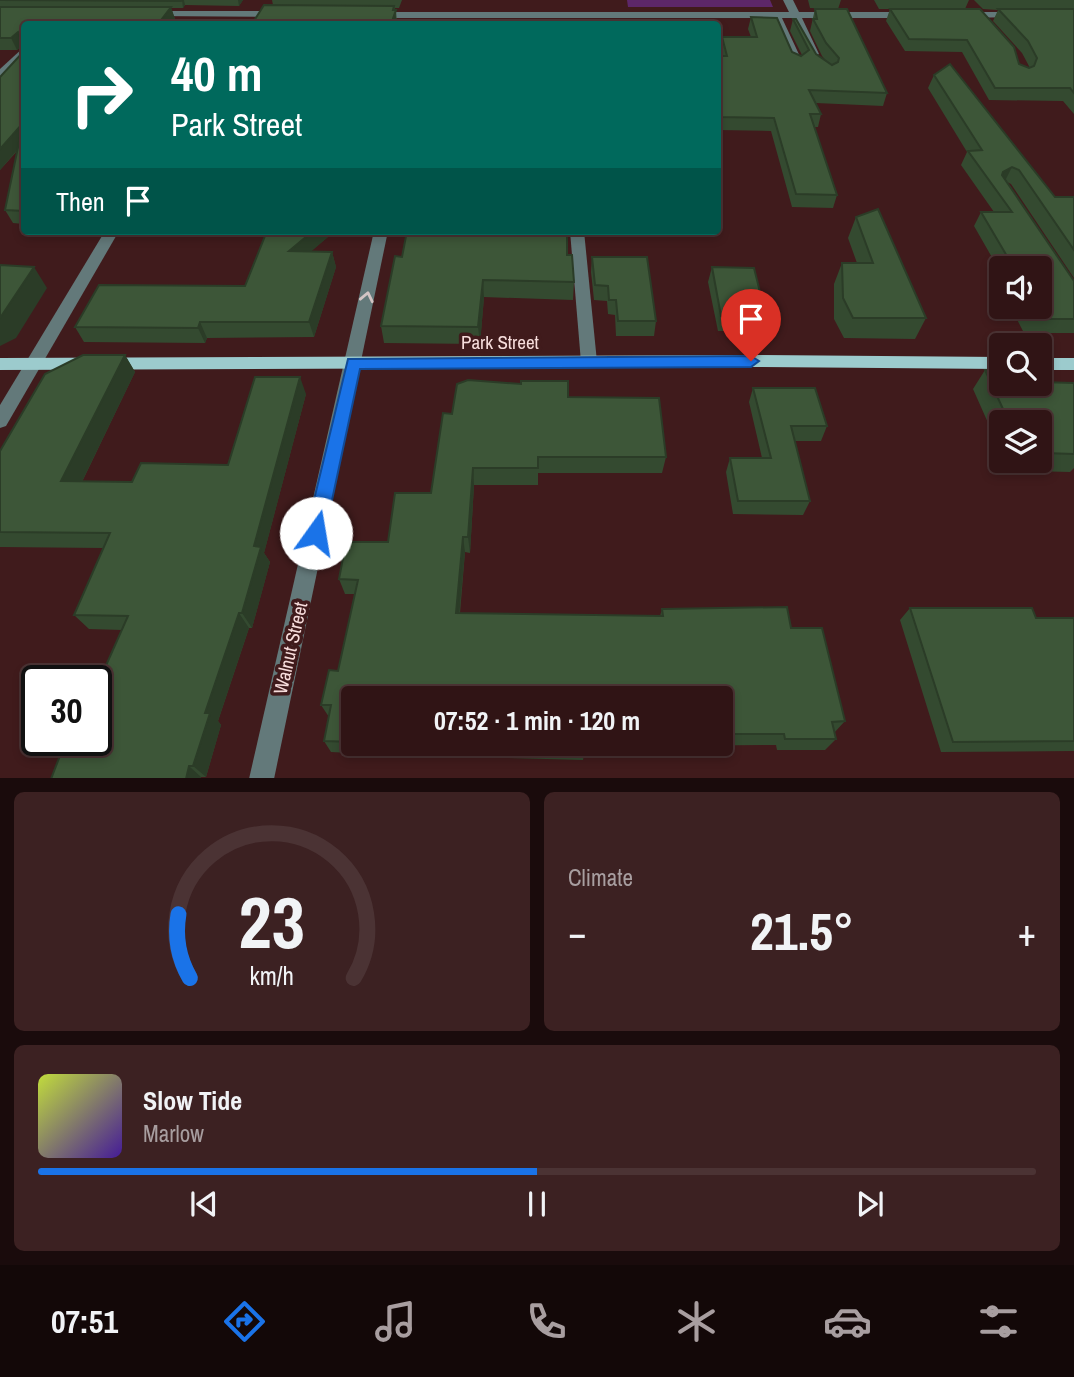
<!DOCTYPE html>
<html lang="en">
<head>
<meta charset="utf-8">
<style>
	:root { --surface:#301415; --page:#3c2122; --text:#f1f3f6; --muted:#a89ea0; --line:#4b3334; --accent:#1a73e8 }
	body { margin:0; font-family:"Archivo Narrow",sans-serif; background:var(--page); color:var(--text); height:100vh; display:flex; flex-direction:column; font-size:26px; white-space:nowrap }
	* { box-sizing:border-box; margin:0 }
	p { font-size:23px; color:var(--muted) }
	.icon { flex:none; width:38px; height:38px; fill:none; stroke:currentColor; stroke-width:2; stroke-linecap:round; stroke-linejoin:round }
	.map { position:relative; height:778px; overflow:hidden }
	.sheet { display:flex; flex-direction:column; gap:14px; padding:14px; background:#1a0b0c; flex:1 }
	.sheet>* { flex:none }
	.guide { position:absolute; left:21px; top:21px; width:700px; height:214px; border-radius:7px; box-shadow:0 4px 10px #0003,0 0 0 2px var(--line); background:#00695c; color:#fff; overflow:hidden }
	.fabs { position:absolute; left:989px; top:256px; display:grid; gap:14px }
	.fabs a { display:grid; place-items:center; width:63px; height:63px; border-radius:7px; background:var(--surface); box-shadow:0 4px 10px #0003,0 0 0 2px var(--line); font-size:35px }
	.speed { position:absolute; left:21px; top:665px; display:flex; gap:14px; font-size:35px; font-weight:700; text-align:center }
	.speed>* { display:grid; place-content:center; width:91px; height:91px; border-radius:50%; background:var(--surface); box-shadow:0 4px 10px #0003,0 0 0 2px var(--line); line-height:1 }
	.speed .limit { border:4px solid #111; border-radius:10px; background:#fff; color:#111 }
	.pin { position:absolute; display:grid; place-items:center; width:60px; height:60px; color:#fff; margin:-72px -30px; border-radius:50% 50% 50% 0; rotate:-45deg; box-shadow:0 0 7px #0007 }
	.pin .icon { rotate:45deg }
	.me { position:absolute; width:77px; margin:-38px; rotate:13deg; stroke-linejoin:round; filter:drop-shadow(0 0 5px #0008) }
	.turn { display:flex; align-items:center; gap:24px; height:147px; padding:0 35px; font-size:32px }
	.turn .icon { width:91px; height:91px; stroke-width:2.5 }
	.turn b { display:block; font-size:49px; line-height:60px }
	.then { display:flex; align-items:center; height:66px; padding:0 35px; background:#0003; gap:14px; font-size:26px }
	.big { font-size:52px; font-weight:800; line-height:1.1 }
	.sheet .widget { flex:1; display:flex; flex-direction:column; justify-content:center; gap:10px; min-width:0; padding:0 24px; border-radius:10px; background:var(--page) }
	.sheet .dial { align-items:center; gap:0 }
	.dial svg { height:182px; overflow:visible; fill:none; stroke:var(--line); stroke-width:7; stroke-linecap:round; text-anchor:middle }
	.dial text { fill:var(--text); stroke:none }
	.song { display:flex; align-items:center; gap:21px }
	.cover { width:84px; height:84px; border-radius:10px; background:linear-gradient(135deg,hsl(70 70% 55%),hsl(260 70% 35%)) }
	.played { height:7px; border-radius:4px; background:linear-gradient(90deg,var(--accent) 50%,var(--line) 50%) }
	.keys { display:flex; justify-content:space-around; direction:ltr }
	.heat { display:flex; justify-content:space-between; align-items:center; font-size:38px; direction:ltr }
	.sheet .tiles { flex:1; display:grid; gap:14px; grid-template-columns:1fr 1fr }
	.widget:last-child { grid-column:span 2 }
	.trip { position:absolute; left:341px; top:686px; width:392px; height:70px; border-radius:7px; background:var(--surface); box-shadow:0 4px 10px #0003,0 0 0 2px var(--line); font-weight:800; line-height:70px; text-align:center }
	.dock { display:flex; height:112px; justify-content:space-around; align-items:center; background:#130808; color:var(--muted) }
	.dock .icon { width:49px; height:49px }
	.dock .selected { color:var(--accent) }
	.dock b { font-size:32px; color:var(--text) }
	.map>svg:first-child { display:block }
</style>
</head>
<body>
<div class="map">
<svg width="1074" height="779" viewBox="0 0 1074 779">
	<rect width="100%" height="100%" fill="#401b1c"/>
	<!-- green -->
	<polygon fill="#5d2769" points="627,0 770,0 773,7 628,7"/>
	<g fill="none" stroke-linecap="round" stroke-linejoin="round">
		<!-- minor -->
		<g fill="#63797a" fill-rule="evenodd">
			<polygon points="783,0 793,0 799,12 910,12 915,15 910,18 802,18 819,54 814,57 809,54 792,18 782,18 803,63 797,66 791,63 771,18 374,18 369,15 374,12 789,12"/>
			<polygon points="146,11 280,11 285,14 280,17 150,16 145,13"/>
			<polygon points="1018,12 1023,15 1022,17 962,18 957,15 962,12"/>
			<polygon points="24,47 24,56 0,79 0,69"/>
			<polygon points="105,231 119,231 6,426 0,428 0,405"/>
			<polygon points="374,231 388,231 274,779 249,779"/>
			<polygon points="570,231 584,231 597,362 589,368 581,362"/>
		</g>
		<!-- major -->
		<g fill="#9ccbcd" fill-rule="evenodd">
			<polygon points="751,355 1001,357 1001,369 751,367 0,370 0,358"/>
			<rect x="1040" y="358" width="34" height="12"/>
		</g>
	</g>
	<!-- wall -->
	<g fill="#344a30" fill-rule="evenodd">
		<polygon points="0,0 243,0 239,6 185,5 183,8 171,8 175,19 24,24 24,46 24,45 17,50 0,50"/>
		<polygon points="272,0 402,0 399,8 395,8 395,10 396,10 397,24 252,24 273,5"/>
		<polygon points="808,0 841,0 838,9 810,8"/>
		<polygon points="874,0 969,0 965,9 1019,64 1029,68 1030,68 1022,53 993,21 998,10 983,9 974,0 1074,0 1074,114 1063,101 989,100 962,52 905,51 886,21 890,9 917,9 879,9"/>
		<polygon points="815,9 887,93 883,106 816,103 821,114 818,127 814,127 837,195 833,208 792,207 771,131 718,130 718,56 721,56 719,49 722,37 751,37 748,29 751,17 792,52 801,56 802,55 790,31 793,19 816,54 828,63 822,56 810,31"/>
		<polygon points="24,51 24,224 13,223 5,210 18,150 0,170 0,77"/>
		<polygon points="934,75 1055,197 1074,197 1074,278 1011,184 1007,182 1074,281 1074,333 1024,333 1010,306 1040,306 1040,268 1001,268 1001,273 974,226 981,212 994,212 961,165 967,152 928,88"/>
		<polygon points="856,217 926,318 915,339 844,338 834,319 834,284 842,263 857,263 848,238"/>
		<polygon points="267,231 335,231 311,251 332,252 336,267 314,337 207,338 205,343 84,342 75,327 245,286"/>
		<polygon points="567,255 574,282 573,300 484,297 480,344 384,343 381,326 402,257"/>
		<polygon points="592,257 656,321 654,336 616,336 615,315 608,314 607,301 594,300 591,272"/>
		<polygon points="712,267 766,316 762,331 718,331 708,282"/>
		<polygon points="125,355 135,372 82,482 132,482 228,465 306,394 264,553 270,562 252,628 249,628 218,721 221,725 206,777 201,777 201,779 51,779 96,740 122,630 89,629 74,615 103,548 0,547 0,451"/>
		<polygon points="985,370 1001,383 1074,383 1074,468 1070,472 1029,471 1025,461 1004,460 1040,460 1040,422 1001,422 1001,452 973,389"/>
		<polygon points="753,388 827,426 821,441 795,441 810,501 803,515 733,514 726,472 730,458 762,458 749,402"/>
		<path d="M 568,397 L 666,457 L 662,473 L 538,473 L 538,485 L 474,485 L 470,553 L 465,552 L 460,613 L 660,616 L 662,609 L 791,628 L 845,721 L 834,733 L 836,739 L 825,750 L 777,750 L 776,745 L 650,746 L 648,751 L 585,750 L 583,760 L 432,756 L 429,747 L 370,744 L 369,754 L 331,752 L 324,741 L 329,717 L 321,705 L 338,671 L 355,594 L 345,594 L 339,579 L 388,542 L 431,493 L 452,414 ZM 354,698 L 721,698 L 721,744 L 354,744 Z"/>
		<polygon points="910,608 1036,618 1074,618 1074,751 941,752 900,620"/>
	</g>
	<!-- shaded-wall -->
	<g fill="#2b3c27">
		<polygon points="182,0 184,0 185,5 183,8"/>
		<polygon points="238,0 243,0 239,6"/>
		<polygon points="394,6 397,24 391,24 393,10"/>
		<polygon points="171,7 175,19 171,24 158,24"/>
		<polygon points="18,32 24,45 17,50 11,38"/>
		<polygon points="23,123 24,142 0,170 0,149"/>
		<polygon points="1012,167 1005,181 996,186 1003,172"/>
		<polygon points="313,231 335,231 293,267 289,251"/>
		<polygon points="332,252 336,267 314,337 309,322"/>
		<polygon points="34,267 47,288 16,338 0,346 0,318"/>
		<polygon points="483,280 484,297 480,344 478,327"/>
		<polygon points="200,322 207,338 205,343 198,328"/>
		<polygon points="125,355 135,372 74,498 61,481"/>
		<polygon points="300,377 306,394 264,553 270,562 252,628 242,613 254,546"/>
		<polygon points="473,468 474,485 470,553 468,537"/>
		<polygon points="463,537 465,552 458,627 456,613"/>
		<polygon points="239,613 249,628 218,721 221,725 206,777 193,766 205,713"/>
		<polygon points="363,744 370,744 369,754"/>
		<polygon points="189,766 201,777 201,779 186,779"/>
	</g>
	<!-- building -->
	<g fill="#3d5638" stroke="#2b3c27" stroke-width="2">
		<polygon points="0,0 182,0 181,1"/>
		<polygon points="264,5 394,6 393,10 396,10 391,24 252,24"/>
		<polygon points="0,7 171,7 158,24 24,24 24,38 21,38 18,32 11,38 0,38"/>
		<polygon points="815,9 847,9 887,93 809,90 821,114 810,114 837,195 796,194 774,118 718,117 718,56 727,56 722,37 757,37 751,17 777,18 792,52 801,56 809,50 793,19 796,19 816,54 832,65 838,62 839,58 826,43 813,19 817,19"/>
		<polygon points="890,9 980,9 1014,47 1019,64 1029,68 1034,66 1037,58 1028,41 998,9 1074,9 1074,93 1070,88 995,88 967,40 909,39"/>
		<polygon points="24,51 24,211 5,210 23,123 0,149 0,77"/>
		<polygon points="950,64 1055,197 1074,197 1074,250 1019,170 1012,167 1003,172 1002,175 1074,281 1074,319 1034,319 1027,306 1040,306 1040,268 1014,268 981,212 1012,212 968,151 982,150 934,75"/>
		<polygon points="878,209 926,318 853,318 843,298 842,263 873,263 856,217"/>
		<polygon points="267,231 313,231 289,251 332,252 309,322 200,322 198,328 75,327 99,285 245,286"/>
		<polygon points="407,231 567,231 567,255 572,255 574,282 483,280 478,327 381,326 395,256 402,257"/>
		<polygon points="592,257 647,257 656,321 618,321 616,300 609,300 608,286 595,285"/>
		<polygon points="0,265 34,267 0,318"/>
		<polygon points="712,267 754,268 766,316 721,316"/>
		<polygon points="83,355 125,355 61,481 132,482 141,463 228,465 255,377 300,377 254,546 261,547 242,613 239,613 205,713 210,713 193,766 189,766 186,779 51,779 66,740 96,740 96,688 128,616 74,615 110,533 0,532 0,451 45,374"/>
		<polygon points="985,370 1001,371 1001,383 1040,382 1074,383 1074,454 1044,453 1040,443 1040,422 1009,422"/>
		<polygon points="468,380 521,384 521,381 568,381 568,397 659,398 666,457 538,457 538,468 473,468 468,537 463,537 456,613 663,616 662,609 787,607 791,628 822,628 845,721 832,722 836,739 785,739 784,734 721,734 721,698 354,698 354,742 324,741 331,705 321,705 329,670 338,671 358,580 339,579 346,542 388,542 395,493 431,493 443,413 452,414 457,384"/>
		<polygon points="753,388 815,388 827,426 791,426 810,501 738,501 730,458 771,458"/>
		<polygon points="910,608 1032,608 1036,618 1074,618 1074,741 953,742"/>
		<polygon points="429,744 585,744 585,749 429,745"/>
	</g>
	<!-- one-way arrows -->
	<defs><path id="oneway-chevron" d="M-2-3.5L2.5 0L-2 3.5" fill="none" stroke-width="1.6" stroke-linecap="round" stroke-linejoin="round" transform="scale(1.75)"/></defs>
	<use stroke="#d2c4c4" href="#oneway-chevron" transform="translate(367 297) rotate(-78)"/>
	<!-- route -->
	<polygon fill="#1a73e8" stroke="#114b97" stroke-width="2" points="751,356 759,361 751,367 360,369 325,533 322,538 316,541 309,538 306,533 348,359"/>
	<g text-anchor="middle" stroke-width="7" stroke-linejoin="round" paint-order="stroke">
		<!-- street labels -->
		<g font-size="19" fill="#f7dddc" stroke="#401b1c">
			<text x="500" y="349">Park Street</text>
			<text transform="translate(290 648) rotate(-77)" y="7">Walnut Street</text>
		</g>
	</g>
</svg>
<div class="fabs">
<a><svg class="icon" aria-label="sound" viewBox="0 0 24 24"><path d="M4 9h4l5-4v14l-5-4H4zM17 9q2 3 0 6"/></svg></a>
<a><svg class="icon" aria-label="search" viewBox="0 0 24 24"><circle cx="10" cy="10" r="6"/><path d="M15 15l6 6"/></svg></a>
<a><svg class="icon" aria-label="layers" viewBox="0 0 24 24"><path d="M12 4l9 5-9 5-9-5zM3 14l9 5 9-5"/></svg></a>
</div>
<div class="speed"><div class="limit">30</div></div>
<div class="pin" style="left:751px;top:361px;background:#d93025"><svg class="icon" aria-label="arrive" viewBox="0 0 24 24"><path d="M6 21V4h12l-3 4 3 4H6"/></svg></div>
<svg class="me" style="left:316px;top:533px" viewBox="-20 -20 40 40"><circle r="19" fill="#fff"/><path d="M0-13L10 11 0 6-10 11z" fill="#1a73e8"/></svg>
<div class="trip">07:52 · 1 min · 120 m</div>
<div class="guide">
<div class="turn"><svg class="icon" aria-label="right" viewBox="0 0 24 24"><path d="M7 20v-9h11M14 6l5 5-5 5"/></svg><div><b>40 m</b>Park Street</div></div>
<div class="then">Then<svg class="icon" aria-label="arrive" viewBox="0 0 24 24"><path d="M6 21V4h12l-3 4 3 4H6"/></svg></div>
</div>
</div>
<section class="sheet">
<div class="tiles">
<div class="widget dial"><svg viewBox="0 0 100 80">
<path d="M14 69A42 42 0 1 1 86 69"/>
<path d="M14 69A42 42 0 0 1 9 41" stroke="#1a73e8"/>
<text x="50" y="56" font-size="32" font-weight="700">23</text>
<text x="50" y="72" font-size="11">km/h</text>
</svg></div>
<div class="widget"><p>Climate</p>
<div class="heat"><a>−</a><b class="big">21.5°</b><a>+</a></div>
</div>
<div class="widget">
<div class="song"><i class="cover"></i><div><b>Slow Tide</b><p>Marlow</p></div></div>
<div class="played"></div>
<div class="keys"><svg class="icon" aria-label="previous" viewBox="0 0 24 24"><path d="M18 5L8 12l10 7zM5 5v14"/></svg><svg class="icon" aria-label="pause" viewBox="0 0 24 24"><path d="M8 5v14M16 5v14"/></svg><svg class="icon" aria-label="next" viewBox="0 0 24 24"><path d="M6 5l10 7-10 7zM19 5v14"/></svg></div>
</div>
</div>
</section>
<nav class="dock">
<b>07:51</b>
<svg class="icon selected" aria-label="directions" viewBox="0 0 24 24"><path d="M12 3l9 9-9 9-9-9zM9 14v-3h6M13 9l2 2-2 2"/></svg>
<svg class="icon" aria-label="music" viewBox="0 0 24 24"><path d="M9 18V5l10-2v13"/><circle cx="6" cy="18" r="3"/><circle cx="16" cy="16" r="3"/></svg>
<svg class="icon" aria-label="phone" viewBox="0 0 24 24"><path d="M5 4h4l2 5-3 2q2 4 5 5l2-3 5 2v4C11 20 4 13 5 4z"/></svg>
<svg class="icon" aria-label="climate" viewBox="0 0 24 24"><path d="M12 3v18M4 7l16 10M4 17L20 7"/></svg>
<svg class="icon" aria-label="car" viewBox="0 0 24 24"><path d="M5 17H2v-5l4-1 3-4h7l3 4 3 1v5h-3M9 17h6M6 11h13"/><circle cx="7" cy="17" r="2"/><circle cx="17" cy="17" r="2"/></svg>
<svg class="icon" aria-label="filters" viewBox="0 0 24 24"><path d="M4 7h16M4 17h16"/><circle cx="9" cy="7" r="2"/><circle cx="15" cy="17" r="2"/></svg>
</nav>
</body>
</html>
